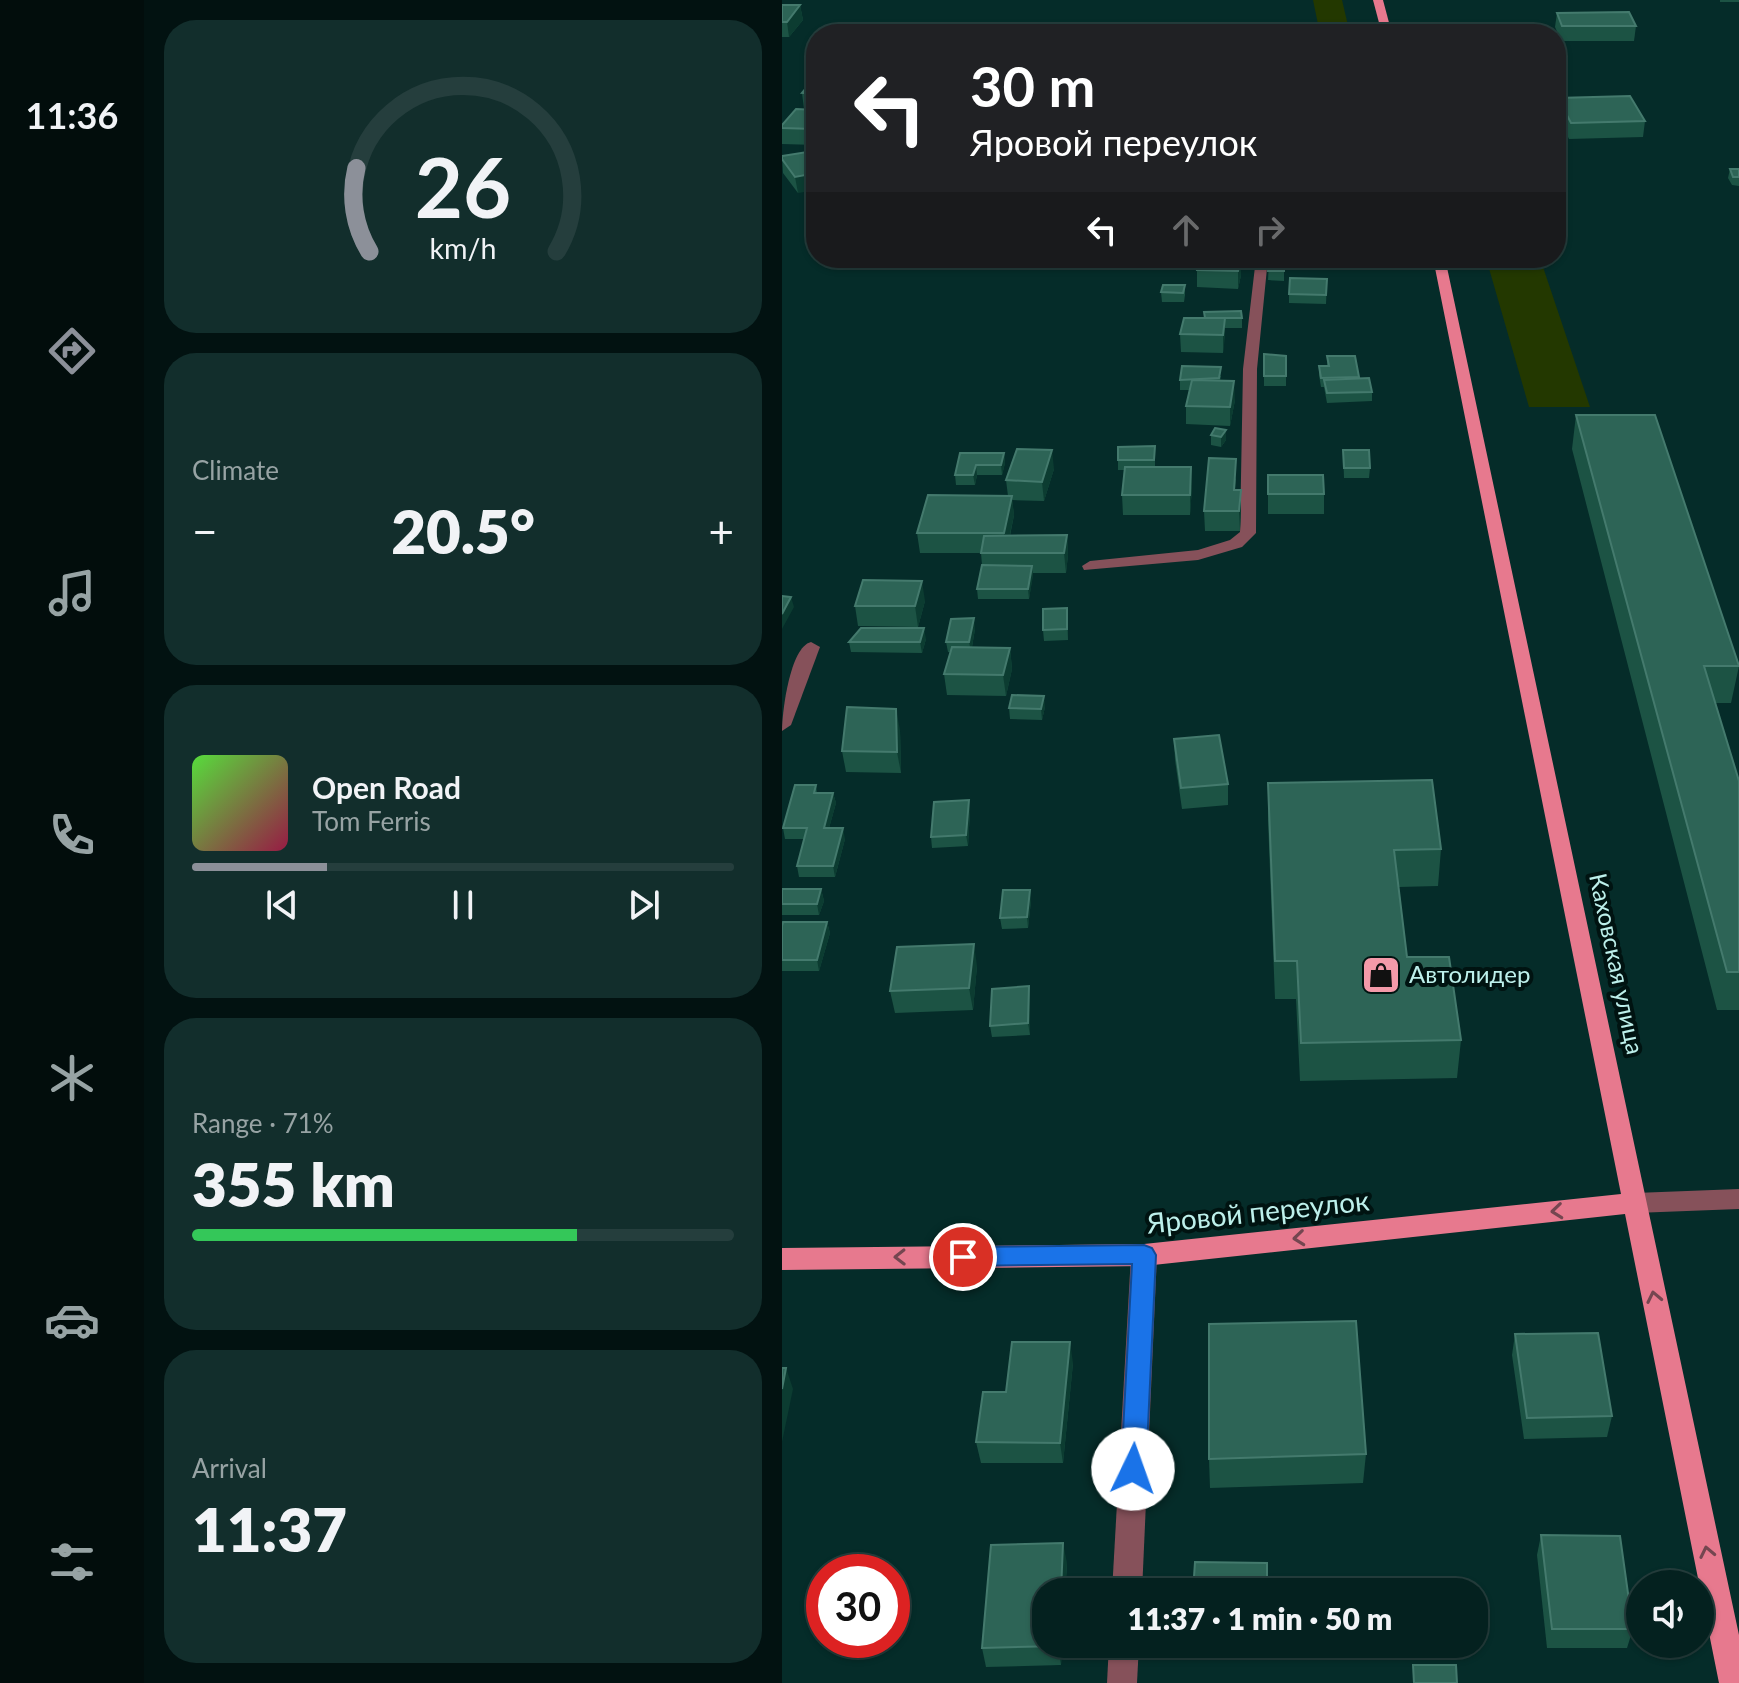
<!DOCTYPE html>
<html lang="en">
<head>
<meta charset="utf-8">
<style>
	:root { --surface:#04211f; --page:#122e2c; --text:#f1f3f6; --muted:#97a3a4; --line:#253e3d; --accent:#8c9099 }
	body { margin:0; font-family:Lato,sans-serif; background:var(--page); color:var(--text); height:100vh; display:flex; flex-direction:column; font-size:30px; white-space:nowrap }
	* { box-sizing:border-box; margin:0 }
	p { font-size:26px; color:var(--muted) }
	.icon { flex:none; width:44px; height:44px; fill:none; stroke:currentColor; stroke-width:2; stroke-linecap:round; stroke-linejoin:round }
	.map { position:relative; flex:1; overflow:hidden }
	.panel { display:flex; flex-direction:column; gap:20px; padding:20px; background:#021211; width:638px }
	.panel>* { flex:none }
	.top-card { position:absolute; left:24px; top:24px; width:760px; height:244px; border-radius:32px; box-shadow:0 2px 6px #0004,0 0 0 2px var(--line); background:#202124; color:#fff; overflow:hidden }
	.fabs { position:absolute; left:844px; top:1570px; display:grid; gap:16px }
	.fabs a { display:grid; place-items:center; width:88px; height:88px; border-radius:50%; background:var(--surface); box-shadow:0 2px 6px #0004,0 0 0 2px var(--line); font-size:40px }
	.speed { position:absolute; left:24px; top:1554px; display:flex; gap:16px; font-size:40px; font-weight:700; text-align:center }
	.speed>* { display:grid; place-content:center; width:104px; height:104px; border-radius:50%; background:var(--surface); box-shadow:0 2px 6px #0004,0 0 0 2px var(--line); line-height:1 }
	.speed .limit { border:12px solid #d22; background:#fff; color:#111 }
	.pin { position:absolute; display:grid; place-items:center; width:68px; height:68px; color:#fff; margin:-34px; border:4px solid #fff; border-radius:50%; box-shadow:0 2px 8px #0007 }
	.me { position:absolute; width:88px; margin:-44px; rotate:3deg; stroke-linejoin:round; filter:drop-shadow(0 0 6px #0008) }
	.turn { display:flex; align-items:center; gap:28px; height:168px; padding:0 32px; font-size:36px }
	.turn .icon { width:104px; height:104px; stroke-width:2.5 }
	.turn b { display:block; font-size:56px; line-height:68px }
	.lanes { display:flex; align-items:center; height:76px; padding:0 32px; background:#0003; justify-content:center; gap:40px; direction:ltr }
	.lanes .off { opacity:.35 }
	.big { font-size:60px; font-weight:800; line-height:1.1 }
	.panel .tile { flex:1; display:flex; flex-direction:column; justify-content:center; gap:12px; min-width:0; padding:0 28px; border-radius:32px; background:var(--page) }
	.panel .dial { align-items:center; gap:0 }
	.dial svg { height:208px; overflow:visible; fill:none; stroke:var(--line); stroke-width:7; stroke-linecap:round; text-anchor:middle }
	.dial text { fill:var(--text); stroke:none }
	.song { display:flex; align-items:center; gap:24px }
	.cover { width:96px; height:96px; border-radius:12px; background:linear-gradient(135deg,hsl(110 70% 55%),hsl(340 70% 35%)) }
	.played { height:8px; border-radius:4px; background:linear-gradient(90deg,var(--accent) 25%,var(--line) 25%) }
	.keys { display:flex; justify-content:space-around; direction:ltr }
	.heat { display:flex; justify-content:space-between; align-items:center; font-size:44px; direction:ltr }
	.charge { height:12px; border-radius:6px; background:linear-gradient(90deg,#34c759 71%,var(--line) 0) }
	.trip { position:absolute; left:250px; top:1578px; width:456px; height:80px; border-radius:32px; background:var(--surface); box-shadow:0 2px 6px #0004,0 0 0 2px var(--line); font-weight:800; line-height:80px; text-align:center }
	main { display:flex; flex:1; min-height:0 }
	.tabs { display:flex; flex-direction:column; width:144px; justify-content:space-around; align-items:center; background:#020d0c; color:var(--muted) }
	.tabs .icon { width:56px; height:56px }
	.tabs .selected { color:var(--accent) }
	.tabs b { font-size:36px; color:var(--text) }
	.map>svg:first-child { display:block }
</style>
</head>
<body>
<main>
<nav class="tabs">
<b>11:36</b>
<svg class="icon selected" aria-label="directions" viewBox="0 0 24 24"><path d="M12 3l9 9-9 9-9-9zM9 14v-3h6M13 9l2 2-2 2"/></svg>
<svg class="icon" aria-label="music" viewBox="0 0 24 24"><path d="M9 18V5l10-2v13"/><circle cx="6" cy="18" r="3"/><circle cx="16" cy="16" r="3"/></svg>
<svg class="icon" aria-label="phone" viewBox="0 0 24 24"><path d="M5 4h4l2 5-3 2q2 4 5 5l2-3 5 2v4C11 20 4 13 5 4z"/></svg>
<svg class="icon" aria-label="climate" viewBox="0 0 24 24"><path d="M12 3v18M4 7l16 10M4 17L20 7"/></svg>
<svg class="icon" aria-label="car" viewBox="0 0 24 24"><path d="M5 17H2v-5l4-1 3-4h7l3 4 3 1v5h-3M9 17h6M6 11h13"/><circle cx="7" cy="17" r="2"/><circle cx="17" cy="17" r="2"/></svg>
<svg class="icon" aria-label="filters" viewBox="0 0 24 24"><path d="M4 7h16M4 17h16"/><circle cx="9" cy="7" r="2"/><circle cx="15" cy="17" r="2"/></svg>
</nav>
<section class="panel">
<div class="tile dial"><svg viewBox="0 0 100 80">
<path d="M14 69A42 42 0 1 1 86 69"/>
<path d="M14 69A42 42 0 0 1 9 37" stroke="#8c9099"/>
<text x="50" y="56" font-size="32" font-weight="700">26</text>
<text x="50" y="72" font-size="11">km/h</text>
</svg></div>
<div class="tile"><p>Climate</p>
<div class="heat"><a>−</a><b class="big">20.5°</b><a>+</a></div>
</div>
<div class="tile">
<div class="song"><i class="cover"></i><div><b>Open Road</b><p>Tom Ferris</p></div></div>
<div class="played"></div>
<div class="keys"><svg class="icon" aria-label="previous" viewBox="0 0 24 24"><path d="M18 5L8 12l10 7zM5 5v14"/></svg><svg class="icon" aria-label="pause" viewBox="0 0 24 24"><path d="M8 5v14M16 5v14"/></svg><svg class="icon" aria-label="next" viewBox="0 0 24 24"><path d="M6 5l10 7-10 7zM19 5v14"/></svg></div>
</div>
<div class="tile"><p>Range · 71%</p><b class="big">355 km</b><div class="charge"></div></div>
<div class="tile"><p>Arrival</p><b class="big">11:37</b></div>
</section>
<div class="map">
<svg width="957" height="1683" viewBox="0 0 957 1683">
	<rect width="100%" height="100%" fill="#052c29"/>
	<!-- green -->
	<g fill="#233800">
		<polygon points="531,0 560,0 568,34 538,34"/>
		<polygon points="704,258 758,258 808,407 747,407"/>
	</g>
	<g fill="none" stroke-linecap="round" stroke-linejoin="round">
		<!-- minor -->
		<g fill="#86515a" fill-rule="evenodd">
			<polygon points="474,258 486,258 475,369 474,533 460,547 416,560 302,570 300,566 308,561 416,550 448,540 458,532 461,369"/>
			<path d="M 29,642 L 38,647 L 9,725 L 0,731 C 0,712 8,647 29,642 Z"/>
			<polygon points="957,1189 957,1209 853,1213 844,1210 841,1203 844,1196 853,1193"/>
			<polygon points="362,1244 371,1247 375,1255 360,1592 330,1592 349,1255 353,1247"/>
			<polygon points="327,1644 357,1644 355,1683 325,1683"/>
		</g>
		<!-- major -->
		<g fill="#e7798e" fill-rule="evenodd">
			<polygon points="591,0 601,0 610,34 600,34"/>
			<polygon points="651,258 663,258 957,1635 957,1683 937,1683 843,1214 362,1266 0,1270 0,1248 362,1244 839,1194"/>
		</g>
	</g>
	<!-- wall -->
	<g fill="#1c5344">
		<rect x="938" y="0" width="19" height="2"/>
		<polygon points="0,5 18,5 21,20 7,37 0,37"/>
		<polygon points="775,13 854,26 852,41 779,41 773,27"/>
		<polygon points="34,76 34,109 22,109 20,93"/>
		<polygon points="776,98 863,121 861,137 787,139 774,114"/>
		<polygon points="34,110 34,145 0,144 0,125"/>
		<polygon points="0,156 34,164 16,193 1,173"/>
		<polygon points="948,169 957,169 957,186 950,185 946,178"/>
		<polygon points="459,258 459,275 456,289 415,287 415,270"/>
		<polygon points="487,262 502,262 502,281 486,280"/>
		<polygon points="545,279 544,304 507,303 507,294"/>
		<polygon points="403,285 403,295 402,302 380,302 379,292"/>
		<polygon points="402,318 460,318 460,328 443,328 441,353 399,352 398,334"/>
		<polygon points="482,354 504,356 504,386 482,386"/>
		<polygon points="545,356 577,377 577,379 590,392 590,401 545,403 542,387 539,387 537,375 537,366 545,366"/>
		<polygon points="439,376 438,381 453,400 448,426 404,424 404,406 408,390 398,390 398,380"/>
		<polygon points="794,415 957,666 949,703 933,703 957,781 957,1010 935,1010 790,449"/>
		<polygon points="433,428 444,440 439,447 429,445 429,435"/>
		<polygon points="561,450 588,468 587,478 562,478"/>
		<polygon points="222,453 223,463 220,475 195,475 193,485 174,485 173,475"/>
		<polygon points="373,456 373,467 410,487 408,515 341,515 340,495 342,470 336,470 336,460"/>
		<polygon points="272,469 262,501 230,500 232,515 228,536 285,535 286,555 284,573 251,573 247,599 196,599 195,589 200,565 199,553 138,553 135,533 226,496 224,480"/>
		<polygon points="486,475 542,494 542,514 486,514"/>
		<polygon points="454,478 453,490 459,510 458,531 423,531 422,511"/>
		<polygon points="143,601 136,627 76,626 73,606"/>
		<polygon points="285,608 286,640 262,641 261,630"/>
		<polygon points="193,629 190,647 228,648 230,669 224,696 165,695 162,674 168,652 166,652 164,642"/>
		<polygon points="144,639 140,653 69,652 67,642"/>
		<polygon points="263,707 260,720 228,719 227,708"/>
		<polygon points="118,730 119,773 64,772 60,751"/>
		<polygon points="392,739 446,784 446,805 400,809 393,760"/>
		<polygon points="486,783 659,849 656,886 617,887 625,957 679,1040 675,1078 518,1081 514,999 493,999 486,820"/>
		<polygon points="34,785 35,793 51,793 54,803 47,828 63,839 53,877 17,877 15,866 22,839 3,839 1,828"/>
		<polygon points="188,811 186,846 150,848 149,837"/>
		<polygon points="0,889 39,889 42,901 37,915 0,915"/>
		<polygon points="249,901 246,928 220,929 218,918"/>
		<polygon points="45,922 48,933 37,971 0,971 0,926"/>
		<polygon points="195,966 191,1010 113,1013 108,991"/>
		<polygon points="248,997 248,1035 210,1037 208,1026"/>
		<polygon points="733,1334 830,1416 825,1437 742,1439 730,1355"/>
		<polygon points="291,1363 281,1463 199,1463 194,1442 224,1392"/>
		<polygon points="584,1454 581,1483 428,1488 427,1459"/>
		<polygon points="759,1535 851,1629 845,1648 765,1648 755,1555"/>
		<polygon points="285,1563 279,1665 204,1667 200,1648"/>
		<polygon points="410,1644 484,1644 484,1652 410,1651"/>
	</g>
	<!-- shaded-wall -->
	<g fill="#0c3c31">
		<polygon points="18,5 21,20 7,37 5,22"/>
		<polygon points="34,173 34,190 16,193 13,177"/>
		<polygon points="459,258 459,275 456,289 456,271"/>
		<polygon points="443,318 443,337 441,353 441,335"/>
		<polygon points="452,381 453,400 448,426 448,407"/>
		<polygon points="444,430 444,440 439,447 439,437"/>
		<polygon points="270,450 272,469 262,501 260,482"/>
		<polygon points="222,453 223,463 220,475 219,465"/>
		<polygon points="194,465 195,475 193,485 191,475"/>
		<polygon points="409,467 410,487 408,515 408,495"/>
		<polygon points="459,490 459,510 458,531 457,511"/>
		<polygon points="230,496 232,515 224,553 222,533"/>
		<polygon points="285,535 286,555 284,573 282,553"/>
		<polygon points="250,566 251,576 247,599 246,589"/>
		<polygon points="140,581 143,601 136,627 133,606"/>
		<polygon points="9,597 12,607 0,629 0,614"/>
		<polygon points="192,618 193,629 189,652 187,642"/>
		<polygon points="142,628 144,639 140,653 138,642"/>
		<polygon points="228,648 230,669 224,696 221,675"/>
		<polygon points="262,696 263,707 260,720 259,709"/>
		<polygon points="114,709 118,730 119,773 115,752"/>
		<polygon points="51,793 54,803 44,839 42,828"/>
		<polygon points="187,800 188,811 186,846 184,835"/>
		<polygon points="61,828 63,839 53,877 51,866"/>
		<polygon points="39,889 42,901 37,915 35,904"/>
		<polygon points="248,890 249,901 246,928 245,917"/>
		<polygon points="45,922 48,933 37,971 35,960"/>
		<polygon points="192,944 195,966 191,1010 187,988"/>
		<polygon points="247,986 248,997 248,1035 246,1023"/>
		<polygon points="288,1342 291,1363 281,1463 278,1443"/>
		<polygon points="4,1368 11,1389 0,1442 0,1389"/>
		<polygon points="281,1543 285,1563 283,1592 279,1592"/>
		<polygon points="276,1644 280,1644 279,1665 276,1646"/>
	</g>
	<!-- building -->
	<g fill="#2d6456" stroke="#447a6d" stroke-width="2">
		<polygon points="0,5 18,5 5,22 0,22"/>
		<polygon points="847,12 854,26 780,26 775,13"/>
		<polygon points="34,76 34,94 20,93"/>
		<polygon points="848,96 863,121 789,123 776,98"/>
		<polygon points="14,109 34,110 34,127 32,129 0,128 0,125"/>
		<polygon points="25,152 34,164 34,173 13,177 0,159 0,156"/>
		<polygon points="948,169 957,169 957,177 951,177"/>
		<polygon points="417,258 459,258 456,271 415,270"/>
		<polygon points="487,262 502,262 502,271 486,271"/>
		<polygon points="508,278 545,279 544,295 507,294"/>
		<polygon points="381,285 403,285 401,293 379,292"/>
		<polygon points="459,311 460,318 423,318 422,312"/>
		<polygon points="402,318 443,318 441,335 398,334"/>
		<polygon points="482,354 504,356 504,376 482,376"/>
		<polygon points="545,356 573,356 577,377 539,378 537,366 547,366"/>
		<polygon points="400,366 439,367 437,378 398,380"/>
		<polygon points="587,378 590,392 545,393 542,380"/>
		<polygon points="410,380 452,381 448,407 404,406"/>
		<polygon points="794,415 873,415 957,666 922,666 957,781 957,972 945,972"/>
		<polygon points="433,428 444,430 439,437 429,435"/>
		<polygon points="373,446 372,460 336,460 336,447"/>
		<polygon points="235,449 270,450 260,482 224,480"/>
		<polygon points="561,450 587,450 588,468 562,468"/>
		<polygon points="178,453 222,453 219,465 194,465 191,475 173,475"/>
		<polygon points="427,458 454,459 452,490 459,490 457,511 422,511"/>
		<polygon points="343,467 409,467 408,495 340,495"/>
		<polygon points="486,475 541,475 542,494 486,494"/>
		<polygon points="146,495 230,496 222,533 135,533"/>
		<polygon points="285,535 282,553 199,553 202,536"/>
		<polygon points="200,565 250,566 246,589 195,589"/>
		<polygon points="81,580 140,581 133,606 73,606"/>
		<polygon points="0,596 9,597 0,614"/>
		<polygon points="285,608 285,629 261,630 261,609"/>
		<polygon points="192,618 187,642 164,642 169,619"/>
		<polygon points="79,628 142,628 138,642 67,642"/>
		<polygon points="170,647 228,648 221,675 162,674"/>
		<polygon points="230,695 262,696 259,709 227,708"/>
		<polygon points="65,707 114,709 115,752 60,751"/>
		<polygon points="437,735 446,784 399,788 392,739"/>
		<polygon points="650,780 659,849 612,850 625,957 667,957 679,1040 519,1043 515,961 493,961 486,783"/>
		<polygon points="13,785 34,785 32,793 51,793 42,828 61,828 51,866 15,866 25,828 1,828"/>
		<polygon points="187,800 184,835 149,837 152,802"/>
		<polygon points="0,889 39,889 35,904 0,904"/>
		<polygon points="221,890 248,890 245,917 218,918"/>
		<polygon points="1,922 45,922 35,960 0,960 0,926"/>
		<polygon points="192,944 187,988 108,991 115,947"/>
		<polygon points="247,986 246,1023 208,1026 210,989"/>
		<polygon points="574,1321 584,1454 427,1459 427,1324"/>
		<polygon points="816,1333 830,1416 745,1418 733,1334"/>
		<polygon points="230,1342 288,1342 278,1443 194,1442 201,1392 224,1392"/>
		<polygon points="0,1368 4,1368 0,1389"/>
		<polygon points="759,1535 838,1536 851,1629 770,1629"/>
		<polygon points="281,1543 279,1592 264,1592 264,1644 276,1644 276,1646 200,1648 209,1545"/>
		<polygon points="413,1562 485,1563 485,1592 411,1592"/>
		<polygon points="631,1665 674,1665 675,1683 632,1683"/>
	</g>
	<!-- one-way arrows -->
	<defs><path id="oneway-chevron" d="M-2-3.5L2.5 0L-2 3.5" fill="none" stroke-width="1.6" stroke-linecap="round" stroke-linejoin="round" transform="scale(2)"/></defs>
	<g stroke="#744650">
		<use href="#oneway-chevron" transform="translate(775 1211) rotate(174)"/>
		<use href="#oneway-chevron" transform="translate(517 1238) rotate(174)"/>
		<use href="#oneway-chevron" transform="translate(118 1257) rotate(179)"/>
		<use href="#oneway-chevron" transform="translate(872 1297) rotate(-102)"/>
		<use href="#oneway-chevron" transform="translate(925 1552) rotate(-102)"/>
	</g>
	<!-- route -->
	<polygon fill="#1a73e8" stroke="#114b97" stroke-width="2" points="362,1245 370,1248 374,1255 364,1469 360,1478 351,1481 342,1478 339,1469 350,1264 181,1266 173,1264 170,1257 173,1250 181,1247"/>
	<!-- icons -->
	<defs>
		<symbol id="shop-square" viewBox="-11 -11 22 22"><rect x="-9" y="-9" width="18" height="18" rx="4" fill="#f39aa9" stroke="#001311"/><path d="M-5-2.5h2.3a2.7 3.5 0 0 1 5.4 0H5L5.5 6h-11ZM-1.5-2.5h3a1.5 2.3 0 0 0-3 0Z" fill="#111"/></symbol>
	</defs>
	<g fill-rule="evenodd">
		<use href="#shop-square" x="577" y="953" width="44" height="44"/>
	</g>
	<g text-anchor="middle" stroke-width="8" stroke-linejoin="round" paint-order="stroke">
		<!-- street labels -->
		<g font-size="24" fill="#bdf0eb" stroke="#001311">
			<text transform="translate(834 964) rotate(78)" y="8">Каховская улица</text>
		</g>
		<!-- poi labels -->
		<g font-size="24" fill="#bdf0eb" stroke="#001311" text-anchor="start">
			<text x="627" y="983">Автолидер</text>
		</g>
		<!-- near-street labels -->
		<g font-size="28" fill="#bdf0eb" stroke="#001311">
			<text transform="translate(476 1212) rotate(-6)" y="10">Яровой переулок</text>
		</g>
	</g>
</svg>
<div class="fabs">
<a><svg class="icon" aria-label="sound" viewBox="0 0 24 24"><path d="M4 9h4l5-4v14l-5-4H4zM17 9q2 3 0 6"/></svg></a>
</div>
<div class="speed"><div class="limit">30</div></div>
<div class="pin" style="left:181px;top:1257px;background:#d93025"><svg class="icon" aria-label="arrive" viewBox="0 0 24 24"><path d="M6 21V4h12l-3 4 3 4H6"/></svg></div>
<svg class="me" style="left:351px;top:1469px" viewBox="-20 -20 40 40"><circle r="19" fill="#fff"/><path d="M0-13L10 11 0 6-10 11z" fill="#1a73e8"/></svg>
<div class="trip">11:37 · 1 min · 50 m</div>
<div class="top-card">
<div class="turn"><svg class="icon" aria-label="left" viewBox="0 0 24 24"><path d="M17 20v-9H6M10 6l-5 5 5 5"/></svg><div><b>30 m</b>Яровой переулок</div></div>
<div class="lanes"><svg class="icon" aria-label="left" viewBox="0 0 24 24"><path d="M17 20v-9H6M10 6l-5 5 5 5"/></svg><svg class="icon off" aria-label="ahead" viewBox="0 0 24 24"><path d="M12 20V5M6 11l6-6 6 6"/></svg><svg class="icon off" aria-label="right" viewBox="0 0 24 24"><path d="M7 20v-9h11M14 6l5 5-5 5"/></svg></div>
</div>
</div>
</main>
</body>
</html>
